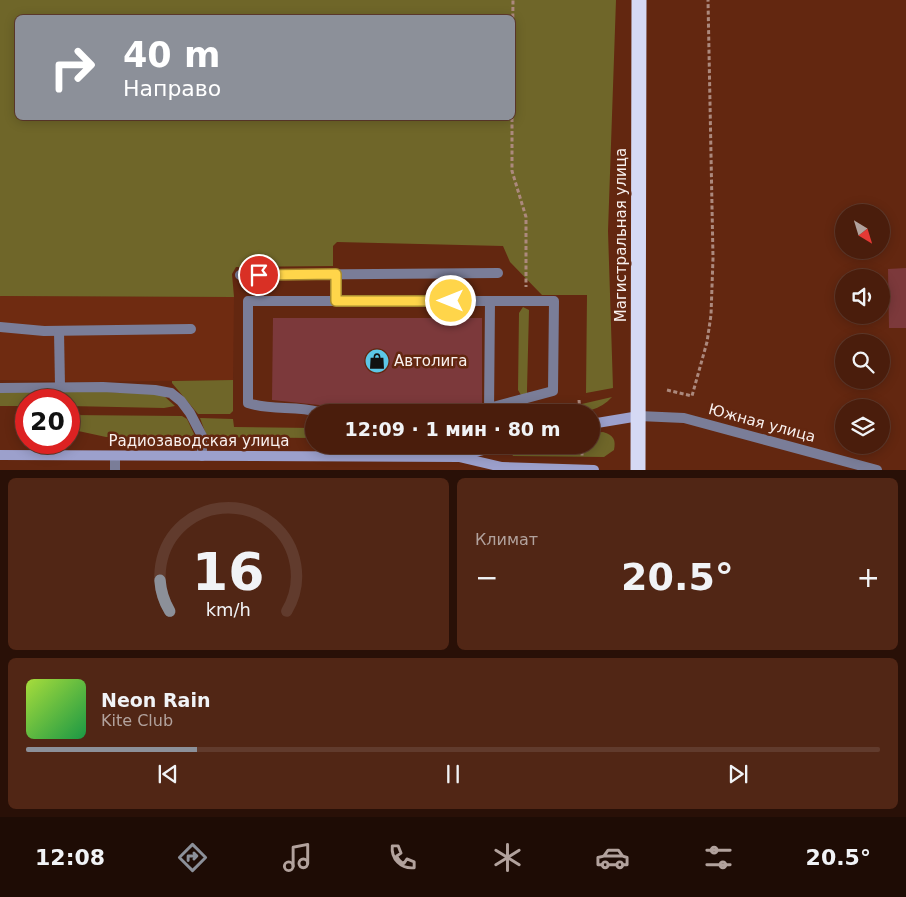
<!DOCTYPE html>
<html lang="ru">
<head>
<meta charset="utf-8">
<style>
	:root { --surface:#4a1d0c; --page:#512615; --text:#f1f3f6; --muted:#b2a29d; --line:#613b2d; --accent:#8c9099 }
	body { margin:0; font-family:"DejaVu Sans",sans-serif; background:var(--page); color:var(--text); height:100vh; display:flex; flex-direction:column; font-size:19px; white-space:nowrap }
	* { box-sizing:border-box; margin:0 }
	p { font-size:16px; color:var(--muted) }
	.icon { flex:none; width:28px; height:28px; fill:none; stroke:currentColor; stroke-width:2; stroke-linecap:round; stroke-linejoin:round }
	.map { position:relative; height:470px; overflow:hidden }
	.drawer { display:flex; flex-direction:column; gap:8px; padding:8px; background:#291007; flex:1 }
	.drawer>* { flex:none }
	.top-card { position:absolute; left:15px; top:15px; width:500px; height:105px; border-radius:8px; box-shadow:0 2px 12px #0003,0 0 0 1px var(--line); background:#8c9099; color:#fff; overflow:hidden }
	.needle { width:32px; rotate:142deg }
	.controls { position:absolute; left:835px; top:204px; display:grid; gap:10px }
	.controls a { display:grid; place-items:center; width:55px; height:55px; border-radius:50%; background:var(--surface); box-shadow:0 2px 12px #0003,0 0 0 1px var(--line); font-size:25px }
	.speed { position:absolute; left:15px; top:389px; display:flex; gap:10px; font-size:25px; font-weight:700; text-align:center }
	.speed>* { display:grid; place-content:center; width:65px; height:65px; border-radius:50%; background:var(--surface); box-shadow:0 2px 12px #0003,0 0 0 1px var(--line); line-height:1 }
	.speed .limit { border:8px solid #d22; background:#fff; color:#111 }
	.pin { position:absolute; display:grid; place-items:center; width:42px; height:42px; color:#fff; margin:-21px; border:2px solid #fff; border-radius:50%; box-shadow:0 1px 5px #0007 }
	.me { position:absolute; width:55px; margin:-28px; rotate:270deg; stroke-linejoin:round; filter:drop-shadow(0 0 4px #0008) }
	.turn { display:flex; align-items:center; gap:18px; height:105px; padding:0 25px; font-size:22px }
	.turn .icon { width:65px; height:65px; stroke-width:2.5 }
	.turn b { display:block; font-size:35px; line-height:42px }
	.big { font-size:38px; font-weight:700; line-height:1.1 }
	.drawer .widget { flex:1; display:flex; flex-direction:column; justify-content:center; gap:8px; min-width:0; padding:0 18px; border-radius:8px; background:var(--page) }
	.drawer .dial { align-items:center; gap:0 }
	.dial svg { height:130px; overflow:visible; fill:none; stroke:var(--line); stroke-width:7; stroke-linecap:round; text-anchor:middle }
	.dial text { fill:var(--text); stroke:none }
	.song { display:flex; align-items:center; gap:15px }
	.cover { width:60px; height:60px; border-radius:8px; background:linear-gradient(135deg,hsl(80 70% 55%),hsl(140 70% 35%)) }
	.played { height:5px; border-radius:2px; background:linear-gradient(90deg,var(--accent) 20%,var(--line) 20%) }
	.keys { display:flex; justify-content:space-around; direction:ltr }
	.heat { display:flex; justify-content:space-between; align-items:center; font-size:28px; direction:ltr }
	.drawer .tiles { flex:1; display:grid; gap:8px; grid-template-columns:1fr 1fr }
	.widget:last-child { grid-column:span 2 }
	.trip { position:absolute; left:305px; top:404px; width:295px; height:50px; border-radius:25px; background:var(--surface); box-shadow:0 2px 12px #0003,0 0 0 1px var(--line); font-weight:700; line-height:50px; text-align:center }
	.tabs { display:flex; height:80px; justify-content:space-around; align-items:center; background:#1e0c05; color:var(--muted) }
	.tabs .icon { width:35px; height:35px }
	.tabs .current { color:var(--accent) }
	.tabs b { font-size:22px; color:var(--text) }
	.map>svg:first-child { display:block }
</style>
</head>
<body>
<div class="map">
<svg width="906" height="470" viewBox="0 0 906 470">
	<rect width="100%" height="100%" fill="#632710"/>
	<!-- built -->
	<polygon fill="#6f2b11" points="0,296 234,297 233,380 85,382 0,380"/>
	<!-- green -->
	<g fill="#6f6629" fill-rule="evenodd">
		<path d="M 0,0 L 616,0 L 608,231 L 613,388 L 586,393 L 587,295 L 542,295 L 510,262 L 503,246 L 337,242 L 333,246 L 333,266 L 236,267 L 232,274 L 234,297 L 0,296 ZM 18,18 L 512,18 L 512,118 L 18,118 Z"/>
		<polygon points="523,307 529,310 527,390 527,393 521,395 518,390 519,313"/>
		<polygon points="233,380 233,411 230,414 198,414 172,383 172,381"/>
		<polygon points="60,390 156,394 164,396 175,406 164,408 69,406 69,400 26,400 26,406 0,406 0,392"/>
		<path d="M 612,397 C 595,416 571,413 547,412 Z"/>
		<polygon points="69,415 182,416 187,419 195,436 106,437 69,429"/>
		<polygon points="200,418 233,419 234,427 314,428 314,438 207,437"/>
		<path d="M 603,432 C 614,435 616,440 614,450 L 604,457 L 513,456 L 512,454 L 542,445 L 591,445 L 591,433 Z"/>
	</g>
	<!-- building -->
	<g fill="#7c393b">
		<polygon points="906,268 906,328 889,328 888,269"/>
		<polygon points="273,318 482,318 482,406 319,405 272,400"/>
	</g>
	<g fill="none" stroke-linecap="round" stroke-linejoin="round">
		<!-- path -->
		<g stroke="#ac897d" stroke-width="3" stroke-dasharray="4 2.5" stroke-linecap="butt">
			<polyline points="512,89 513,0"/>
			<polyline points="512,118 512,171 526,217 526,287"/>
			<polyline points="667,390 692,396 707,342 711,315 713,258 708,0"/>
			<polyline points="579,400 580,412"/>
			<polyline points="582,445 582,457"/>
		</g>
		<!-- lane -->
		<g stroke="#7a7d98" stroke-width="10">
			<polyline points="240,275 498,273"/>
			<polyline points="336,301 336,274"/>
			<polyline points="0,327 44,331 191,329"/>
			<polyline points="59,331 60,386"/>
			<polyline points="0,388 103,387 155,390 171,393 181,401 190,413 202,436 202,456"/>
			<path d="M 319,412 C 296,405 271,411 248,403 L 248,301 L 554,301 L 553,391 L 489,408"/>
			<polyline points="489,412 490,301"/>
			<polyline points="115,470 115,457"/>
		</g>
		<!-- street -->
		<polyline stroke="#7a7d98" stroke-width="10" points="639,416 684,418 877,470"/>
		<!-- secondary -->
		<g stroke="#9ca0cc" stroke-width="10">
			<polyline points="591,424 639,416"/>
			<polyline points="0,455 459,457 502,467 594,470"/>
			<polyline points="460,456 503,445"/>
		</g>
		<!-- highway -->
		<polyline stroke="#d5d9f4" stroke-width="15" points="638,470 639,0"/>
	</g>
	<g fill="none" stroke-linecap="round" stroke-linejoin="round">
		<defs>
			<polyline id="route" points="259,275 336,274 336,301 451,301"/>
		</defs>
		<!-- route casing -->
		<use href="#route" stroke="#a68a30" stroke-width="12"/>
		<!-- route -->
		<use href="#route" stroke="#ffd54a" stroke-width="9"/>
	</g>
	<!-- icons -->
	<defs>
		<symbol id="shop-disc" viewBox="-11 -11 22 22"><circle r="9.5" fill="#5cc7e7" stroke="#632710"/><path d="M-5-2.5h2.3a2.7 3.5 0 0 1 5.4 0H5L5.5 6h-11ZM-1.5-2.5h3a1.5 2.3 0 0 0-3 0Z" fill="#111"/></symbol>
	</defs>
	<g fill-rule="evenodd">
		<use href="#shop-disc" x="363" y="347" width="28" height="28"/>
	</g>
	<g text-anchor="middle" stroke-width="5" stroke-linejoin="round" paint-order="stroke">
		<!-- street labels -->
		<g font-size="15" fill="#f9f1ef" stroke="#632710">
			<text transform="translate(621 235) rotate(-90)" y="5">Магистральная улица</text>
			<text transform="translate(762 423) rotate(15)" y="5">Южная улица</text>
			<text x="199" y="446">Радиозаводская улица</text>
		</g>
		<!-- poi labels -->
		<g font-size="15" fill="#f9f1ef" stroke="#632710" text-anchor="start">
			<text x="394" y="366">Автолига</text>
		</g>
	</g>
</svg>
<div class="controls">
<a><svg class="needle" viewBox="-14 -14 28 28"><path d="M0-13l5 13h-10z" fill="#e53935"/><path d="M0 13l5-13h-10z" fill="#b2a29d"/></svg></a>
<a><svg class="icon" aria-label="sound" viewBox="0 0 24 24"><path d="M4 9h4l5-4v14l-5-4H4zM17 9q2 3 0 6"/></svg></a>
<a><svg class="icon" aria-label="search" viewBox="0 0 24 24"><circle cx="10" cy="10" r="6"/><path d="M15 15l6 6"/></svg></a>
<a><svg class="icon" aria-label="layers" viewBox="0 0 24 24"><path d="M12 4l9 5-9 5-9-5zM3 14l9 5 9-5"/></svg></a>
</div>
<div class="speed"><div class="limit">20</div></div>
<div class="pin" style="left:259px;top:275px;background:#d93025"><svg class="icon" aria-label="arrive" viewBox="0 0 24 24"><path d="M6 21V4h12l-3 4 3 4H6"/></svg></div>
<svg class="me" style="left:451px;top:301px" viewBox="-20 -20 40 40"><circle r="17" fill="#ffd54a" stroke="#fff" stroke-width="3"/><path d="M0-11L8 9 0 5-8 9z" fill="#fff"/></svg>
<div class="trip">12:09 · 1 мин · 80 m</div>
<div class="top-card">
<div class="turn"><svg class="icon" aria-label="right" viewBox="0 0 24 24"><path d="M7 20v-9h11M14 6l5 5-5 5"/></svg><div><b>40 m</b>Направо</div></div>
</div>
</div>
<section class="drawer">
<div class="tiles">
<div class="widget dial"><svg viewBox="0 0 100 80">
<path d="M14 69A42 42 0 1 1 86 69"/>
<path d="M14 69A42 42 0 0 1 8 50" stroke="#8c9099"/>
<text x="50" y="56" font-size="32" font-weight="700">16</text>
<text x="50" y="72" font-size="11">km/h</text>
</svg></div>
<div class="widget"><p>Климат</p>
<div class="heat"><a>−</a><b class="big">20.5°</b><a>+</a></div>
</div>
<div class="widget">
<div class="song"><i class="cover"></i><div><b>Neon Rain</b><p>Kite Club</p></div></div>
<div class="played"></div>
<div class="keys"><svg class="icon" aria-label="previous" viewBox="0 0 24 24"><path d="M18 5L8 12l10 7zM5 5v14"/></svg><svg class="icon" aria-label="pause" viewBox="0 0 24 24"><path d="M8 5v14M16 5v14"/></svg><svg class="icon" aria-label="next" viewBox="0 0 24 24"><path d="M6 5l10 7-10 7zM19 5v14"/></svg></div>
</div>
</div>
</section>
<nav class="tabs">
<b>12:08</b>
<svg class="icon current" aria-label="directions" viewBox="0 0 24 24"><path d="M12 3l9 9-9 9-9-9zM9 14v-3h6M13 9l2 2-2 2"/></svg>
<svg class="icon" aria-label="music" viewBox="0 0 24 24"><path d="M9 18V5l10-2v13"/><circle cx="6" cy="18" r="3"/><circle cx="16" cy="16" r="3"/></svg>
<svg class="icon" aria-label="phone" viewBox="0 0 24 24"><path d="M5 4h4l2 5-3 2q2 4 5 5l2-3 5 2v4C11 20 4 13 5 4z"/></svg>
<svg class="icon" aria-label="climate" viewBox="0 0 24 24"><path d="M12 3v18M4 7l16 10M4 17L20 7"/></svg>
<svg class="icon" aria-label="car" viewBox="0 0 24 24"><path d="M5 17H2v-5l4-1 3-4h7l3 4 3 1v5h-3M9 17h6M6 11h13"/><circle cx="7" cy="17" r="2"/><circle cx="17" cy="17" r="2"/></svg>
<svg class="icon" aria-label="filters" viewBox="0 0 24 24"><path d="M4 7h16M4 17h16"/><circle cx="9" cy="7" r="2"/><circle cx="15" cy="17" r="2"/></svg>
<b>20.5°</b>
</nav>
</body>
</html>
